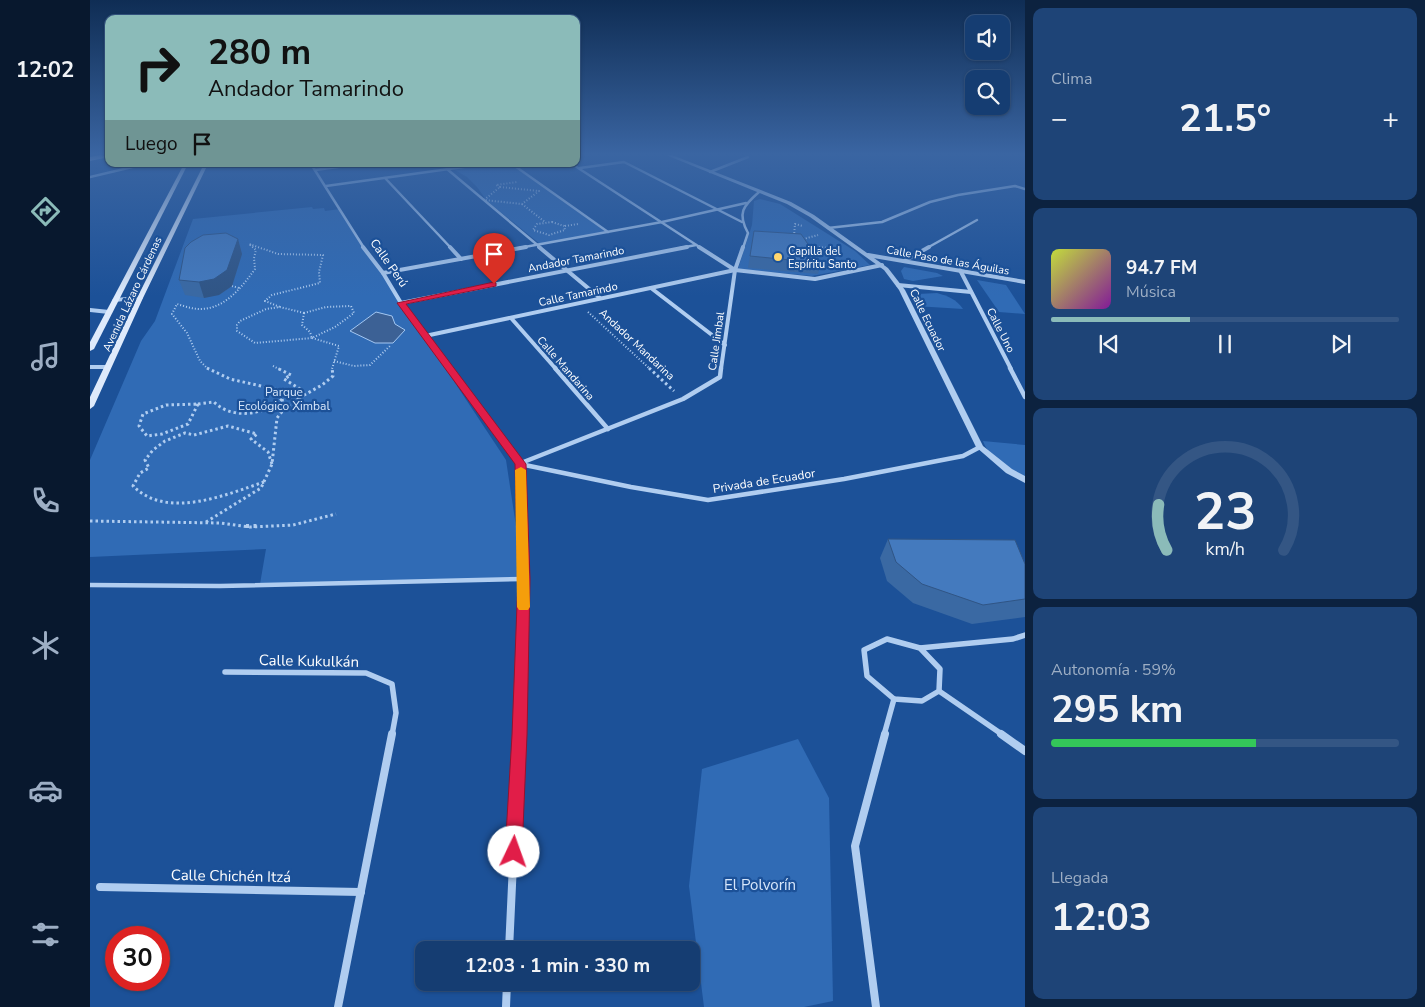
<!DOCTYPE html>
<html lang="es">
<head>
<meta charset="utf-8">
<style>
	:root { --surface:#153d72; --page:#1e4477; --text:#f1f3f6; --muted:#9daec4; --line:#345684; --accent:#8bbbb9 }
	body { margin:0; font-family:"Nunito Sans",sans-serif; background:var(--page); color:var(--text); height:100vh; display:flex; flex-direction:column; font-size:19px; white-space:nowrap }
	* { box-sizing:border-box; margin:0 }
	p { font-size:16px; color:var(--muted) }
	.icon { flex:none; width:28px; height:28px; fill:none; stroke:currentColor; stroke-width:2; stroke-linecap:round; stroke-linejoin:round }
	.map { position:relative; flex:1; overflow:hidden }
	.drawer { display:flex; flex-direction:column; gap:8px; padding:8px; background:#0c223f; width:400px }
	.drawer>* { flex:none }
	.hud { position:absolute; left:15px; top:15px; width:475px; height:152px; border-radius:10px; box-shadow:0 1px 4px #0004,0 0 0 1px var(--line); background:#8bbbb9; color:#111; overflow:hidden }
	.controls { position:absolute; left:875px; top:15px; display:grid; gap:10px }
	.controls a { display:grid; place-items:center; width:45px; height:45px; border-radius:10px; background:var(--surface); box-shadow:0 1px 4px #0004,0 0 0 1px var(--line); font-size:25px }
	.speed { position:absolute; left:15px; top:926px; display:flex; gap:10px; font-size:25px; font-weight:700; text-align:center }
	.speed>* { display:grid; place-content:center; width:65px; height:65px; border-radius:50%; background:var(--surface); box-shadow:0 1px 4px #0004,0 0 0 1px var(--line); line-height:1 }
	.speed .limit { border:8px solid #d22; background:#fff; color:#111 }
	.pin { position:absolute; display:grid; place-items:center; width:42px; height:42px; color:#fff; margin:-51px -21px; border-radius:50% 50% 50% 0; rotate:-45deg; box-shadow:0 0 5px #0007 }
	.pin .icon { rotate:45deg }
	.me { position:absolute; width:55px; margin:-28px; rotate:3deg; stroke-linejoin:round; filter:drop-shadow(0 0 4px #0008) }
	.turn { display:flex; align-items:center; gap:18px; height:105px; padding:0 20px; font-size:22px }
	.turn .icon { width:65px; height:65px; stroke-width:2.5 }
	.turn b { display:block; font-size:35px; line-height:42px }
	.then { display:flex; align-items:center; height:48px; padding:0 20px; background:#0003; gap:10px; font-size:19px }
	.big { font-size:38px; font-weight:700; line-height:1.1 }
	.drawer .tile { flex:1; display:flex; flex-direction:column; justify-content:center; gap:8px; min-width:0; padding:0 18px; border-radius:10px; background:var(--page) }
	.drawer .dial { align-items:center; gap:0 }
	.dial svg { height:130px; overflow:visible; fill:none; stroke:var(--line); stroke-width:7; stroke-linecap:round; text-anchor:middle }
	.dial text { fill:var(--text); stroke:none }
	.song { display:flex; align-items:center; gap:15px }
	.cover { width:60px; height:60px; border-radius:8px; background:linear-gradient(135deg,hsl(70 70% 55%),hsl(290 70% 35%)) }
	.played { height:5px; border-radius:2px; background:linear-gradient(90deg,var(--accent) 40%,var(--line) 40%) }
	.keys { display:flex; justify-content:space-around; direction:ltr }
	.heat { display:flex; justify-content:space-between; align-items:center; font-size:28px; direction:ltr }
	.charge { height:8px; border-radius:4px; background:linear-gradient(90deg,#34c759 59%,var(--line) 0) }
	.trip { position:absolute; left:325px; top:941px; width:285px; height:50px; border-radius:10px; background:var(--surface); box-shadow:0 1px 4px #0004,0 0 0 1px var(--line); font-weight:700; line-height:50px; text-align:center }
	main { display:flex; flex:1; min-height:0 }
	.menu { display:flex; flex-direction:column; width:90px; justify-content:space-around; align-items:center; background:#08182e; color:var(--muted) }
	.menu .icon { width:35px; height:35px }
	.menu .current { color:var(--accent) }
	.menu b { font-size:22px; color:var(--text) }
	.map>svg:first-child { display:block }
</style>
</head>
<body>
<main>
<nav class="menu">
<b>12:02</b>
<svg class="icon current" aria-label="directions" viewBox="0 0 24 24"><path d="M12 3l9 9-9 9-9-9zM9 14v-3h6M13 9l2 2-2 2"/></svg>
<svg class="icon" aria-label="music" viewBox="0 0 24 24"><path d="M9 18V5l10-2v13"/><circle cx="6" cy="18" r="3"/><circle cx="16" cy="16" r="3"/></svg>
<svg class="icon" aria-label="phone" viewBox="0 0 24 24"><path d="M5 4h4l2 5-3 2q2 4 5 5l2-3 5 2v4C11 20 4 13 5 4z"/></svg>
<svg class="icon" aria-label="climate" viewBox="0 0 24 24"><path d="M12 3v18M4 7l16 10M4 17L20 7"/></svg>
<svg class="icon" aria-label="car" viewBox="0 0 24 24"><path d="M5 17H2v-5l4-1 3-4h7l3 4 3 1v5h-3M9 17h6M6 11h13"/><circle cx="7" cy="17" r="2"/><circle cx="17" cy="17" r="2"/></svg>
<svg class="icon" aria-label="filters" viewBox="0 0 24 24"><path d="M4 7h16M4 17h16"/><circle cx="9" cy="7" r="2"/><circle cx="15" cy="17" r="2"/></svg>
</nav>
<div class="map">
<svg width="935" height="1007" viewBox="0 0 935 1007">
	<rect width="100%" height="100%" fill="#1c5198"/>
	<!-- green -->
	<g fill="#306bb5">
		<polygon points="398,164 420,164 516,232 450,244 397,201 387,187 377,177 363,169"/>
		<polygon points="670,199 690,204 765,251 780,265 722,276 648,269 662,225 664,201"/>
		<polygon points="222,207 223,209 234,208 235,211 250,209 416,460 434,579 170,584 176,549 0,557 0,460 51,341 65,321 103,219"/>
		<polygon points="814,267 847,273 853,276 823,281 814,279 811,271"/>
		<polygon points="887,280 916,285 935,314 909,312"/>
		<path d="M 847,293 C 858,296 866,299 873,309 L 825,306 L 824,297 L 828,294 Z"/>
		<path d="M 893,441 L 935,445 L 935,477 C 920,469 898,457 893,441 Z"/>
		<polygon points="708,739 739,798 743,1001 714,1007 614,1007 599,886 612,769"/>
	</g>
	<!-- water -->
	<polygon fill="#3c6195" stroke="#a3c7f2" points="286,312 302,316 305,324 315,330 303,343 285,343 260,331"/>
	<g fill="none" stroke-linecap="round" stroke-linejoin="round">
		<!-- path-far2 -->
		<g stroke="#b0cdf0" stroke-width="2" stroke-dasharray="1 2" stroke-linecap="butt">
			<polygon points="410,187 449,191 432,204 394,200"/>
			<polyline points="410,187 406,185 427,182"/>
			<polyline points="432,204 455,222"/>
			<polygon points="462,222 474,226 475,230 459,235 443,230 447,224"/>
			<polyline points="475,226 488,224"/>
			<polyline points="704,236 705,224 713,226"/>
			<polyline points="710,240 728,235"/>
			<polyline points="717,246 748,249"/>
			<polyline points="142,286 149,288"/>
			<polyline points="498,312 560,369"/>
			<polyline points="214,313 212,325 220,332 222,338"/>
			<polyline points="214,313 190,307 176,309 150,321 147,325 147,331 165,343 222,338"/>
			<polyline points="214,313 236,307 261,306 264,313 245,327 222,338"/>
			<polyline points="222,338 249,346 242,369"/>
			<polyline points="244,361 264,366 280,365 301,345"/>
			<polyline points="183,366 189,369"/>
			<path d="M 118,369 L 110,361 L 97,333 L 82,314 L 87,304 C 94,306 102,309 110,309 C 135,309 152,287 165,269 L 164,258 L 166,250 L 159,244 L 188,254 L 233,255 L 229,272 L 230,283 L 182,295 L 175,301 L 190,307"/>
		</g>
		<!-- path-far1 -->
		<g stroke="#b0cdf0" stroke-width="3" stroke-dasharray="2.5 3" stroke-linecap="butt">
			<polyline points="559,368 584,391"/>
			<polyline points="209,398 232,385 243,376 242,368"/>
			<polyline points="192,399 194,409"/>
			<polygon points="108,404 98,424 72,434 57,436 49,426 53,414 76,405"/>
			<path d="M 108,404 L 124,402 C 142,420 174,415 192,399 L 193,391 L 140,379 L 117,368"/>
			<path d="M 174,482 C 135,495 77,520 43,486 L 50,473 L 59,468 L 55,460 L 63,450 L 75,441 L 95,433 L 104,435 L 138,426 L 167,434 L 161,439 L 178,452 L 182,464"/>
			<polyline points="0,521 130,523 160,527 203,525 246,514"/>
			<polyline points="116,522 171,488 182,464 187,418 194,409 209,398 210,389 194,379 201,375 187,368"/>
		</g>
		<!-- path -->
		<polyline stroke="#b0cdf0" stroke-width="4" stroke-dasharray="3 4.5" stroke-linecap="butt" points="156,526 171,526"/>
		<!-- service -->
		<polyline stroke="#b0cdf0" stroke-width="4.5" points="0,585 130,586 434,579"/>
		<!-- minor-far4 -->
		<g stroke="#b0cdf0" stroke-width="2.5">
			<polyline points="221,164 274,248"/>
			<polyline points="422,164 518,232"/>
			<polyline points="482,164 611,248"/>
			<polyline points="490,168 534,162 652,222"/>
			<polyline points="357,169 451,248"/>
			<polyline points="225,170 271,164"/>
			<polyline points="620,172 658,157"/>
			<polyline points="0,177 55,164"/>
			<polyline points="295,178 361,248"/>
			<polyline points="236,186 395,164"/>
			<polyline points="738,228 792,222 840,202 868,195 925,186 935,189"/>
			<polyline points="429,248 572,222 656,203"/>
			<polyline points="590,248 606,245"/>
			<path d="M 653,248 L 658,233 C 647,213 653,206 669,192"/>
			<polyline points="837,248 887,220"/>
		</g>
		<!-- minor-far3 -->
		<g stroke="#b0cdf0" stroke-width="4">
			<polyline points="273,247 293,273 311,303 360,369"/>
			<polyline points="360,247 371,259"/>
			<polyline points="449,247 510,298"/>
			<polyline points="609,247 645,270"/>
			<polyline points="778,255 935,282"/>
			<polyline points="814,261 839,247"/>
			<polyline points="870,270 921,369"/>
			<polyline points="293,273 436,247"/>
			<polyline points="808,285 881,292"/>
			<polyline points="561,288 635,345"/>
			<polyline points="311,303 597,247"/>
			<polyline points="0,310 19,312"/>
			<polyline points="421,318 466,369"/>
			<polyline points="335,336 645,270 725,279 792,265"/>
			<polyline points="0,367 18,367"/>
			<polyline points="631,369 645,270 653,247"/>
		</g>
		<!-- minor-far2 -->
		<g stroke="#b0cdf0" stroke-width="4.5">
			<polyline points="359,368 430,464 432,528"/>
			<polyline points="465,368 518,429"/>
			<polyline points="920,368 935,397"/>
			<polyline points="431,463 593,399 630,377 631,368"/>
			<polyline points="430,464 541,487 618,500 754,479 873,456 890,447"/>
		</g>
		<!-- minor-far1 -->
		<g stroke="#b0cdf0" stroke-width="5.5">
			<polygon points="797,639 830,648 850,669 849,691 832,701 804,699 777,676 774,650"/>
			<polyline points="830,648 923,639 935,635"/>
			<polyline points="135,672 276,673 302,684 306,713 302,735"/>
			<polyline points="849,691 913,735"/>
			<polyline points="429,735 434,579 432,526"/>
			<polyline points="794,735 804,699"/>
		</g>
		<!-- minor -->
		<g stroke="#b0cdf0" stroke-width="8">
			<polyline points="911,734 935,751"/>
			<polyline points="10,887 271,892"/>
			<polyline points="419,950 429,734"/>
			<polyline points="248,1007 302,734"/>
			<polyline points="416,1007 417,982"/>
			<polyline points="786,1007 765,846 795,734"/>
		</g>
		<!-- tertiary -->
		<g fill="#b0cdf0" fill-rule="evenodd">
			<polygon points="576,155 582,155 701,202 724,215 798,268 815,290 893,446 922,469 935,476 935,483 916,473 886,447 809,290 794,270 720,217 697,204"/>
			<polygon points="50,296 53,298 52,299 25,302 22,300 25,298"/>
		</g>
		<!-- secondary -->
		<g fill="#deeafb" fill-rule="evenodd">
			<polygon points="94,164 98,164 4,349 0,351 0,342"/>
			<polygon points="114,164 118,164 53,298 4,406 0,409 0,397 47,298"/>
		</g>
		<!-- primary -->
		<polygon fill="#f9fbff" fill-rule="evenodd" points="10,155 19,157 0,161 0,157"/>
	</g>
	<!-- wall -->
	<g fill="#3a69a3">
		<polygon points="664,231 731,263 728,274 658,268"/>
		<polygon points="148,239 152,254 142,286 129,295 114,298 95,295 89,280"/>
		<polygon points="798,539 935,564 935,617 882,624 823,603 797,581 790,558"/>
	</g>
	<!-- shaded-wall -->
	<polygon fill="#305585" points="148,239 152,254 142,286 129,295 114,298 109,282"/>
	<!-- building -->
	<g fill="#447abe" stroke="#305585">
		<polygon points="664,231 711,234 731,263 660,256"/>
		<polygon points="136,233 148,239 137,270 124,279 109,282 89,280 95,248 101,242 113,235"/>
		<polygon points="798,539 925,540 935,564 935,599 893,605 832,584 806,562"/>
	</g>
	<!-- sky -->
	<linearGradient id="sky" x2="0" y2="1"><stop stop-color="#0f2d54"/><stop offset="0.52" stop-color="#3a65a2"/><stop offset="1" stop-color="#3a65a2" stop-opacity="0"/></linearGradient>
	<rect width="935" height="296" fill="url(#sky)"/>
	<!-- route -->
	<polygon fill="#e11d48" stroke="#92132f" points="404,282 406,283 406,286 316,304 436,464 440,579 437,735 432,852 430,859 424,861 417,859 415,852 422,735 428,579 425,464 307,303"/>
	<!-- slow -->
	<polygon fill="#f59e0b" points="431,467 436,470 440,607 438,610 429,610 427,607 425,470"/>
	<!-- markers -->
	<circle fill="#ffd66f" stroke="#1c5198" stroke-width="2" cx="688" cy="257" r="5"/>
	<g text-anchor="middle" stroke-width="4.5" stroke-linejoin="round" paint-order="stroke">
		<!-- far-poi labels -->
		<g font-size="11" fill="#fff" stroke="#1c5198" text-anchor="start">
			<text x="698" y="255">Capilla del<tspan x="698" dy="13">Espíritu Santo</tspan></text>
		</g>
		<!-- far-street labels -->
		<g font-size="11" fill="#fff" stroke="#1c5198">
			<text transform="translate(486 259) rotate(-11)" y="4">Andador Tamarindo</text>
			<text transform="translate(858 260) rotate(10)" y="4">Calle Paso de las Águilas</text>
			<text transform="translate(42 294) rotate(-65)" y="4">Avenida Lázaro Cárdenas</text>
			<text transform="translate(488 294) rotate(-12)" y="4">Calle Tamarindo</text>
			<text transform="translate(838 320) rotate(64)" y="4">Calle Ecuador</text>
			<text transform="translate(911 330) rotate(63)" y="4">Calle Uno</text>
			<text transform="translate(626 341) rotate(-82)" y="4">Calle Jimbal</text>
			<text transform="translate(547 344) rotate(43)" y="4">Andador Mandarina</text>
			<text transform="translate(476 368) rotate(49)" y="4">Calle Mandarina</text>
		</g>
		<!-- street labels -->
		<g font-size="12" fill="#fff" stroke="#1c5198">
			<text transform="translate(299 263) rotate(55)" y="4">Calle Perú</text>
			<text transform="translate(674 481) rotate(-9)" y="4">Privada de Ecuador</text>
		</g>
		<!-- park labels -->
		<g font-size="12" fill="#d7e7fb" stroke="#1c5198">
			<text x="194" y="396">Parque<tspan x="194" dy="14">Ecológico Ximbal</tspan></text>
		</g>
		<!-- near-street labels -->
		<g font-size="15" fill="#fff" stroke="#1c5198">
			<text transform="translate(219 661) rotate(1)" y="5">Calle Kukulkán</text>
			<text transform="translate(141 876) rotate(1)" y="5">Calle Chichén Itzá</text>
		</g>
		<!-- near-park labels -->
		<g font-size="15" fill="#d7e7fb" stroke="#1c5198">
			<text x="670" y="890">El Polvorín</text>
		</g>
	</g>
</svg>
<div class="controls">
<a><svg class="icon" aria-label="sound" viewBox="0 0 24 24"><path d="M4 9h4l5-4v14l-5-4H4zM17 9q2 3 0 6"/></svg></a>
<a><svg class="icon" aria-label="search" viewBox="0 0 24 24"><circle cx="10" cy="10" r="6"/><path d="M15 15l6 6"/></svg></a>
</div>
<div class="speed"><div class="limit">30</div></div>
<div class="pin" style="left:404px;top:284px;background:#d93025"><svg class="icon" aria-label="arrive" viewBox="0 0 24 24"><path d="M6 21V4h12l-3 4 3 4H6"/></svg></div>
<svg class="me" style="left:424px;top:852px" viewBox="-20 -20 40 40"><circle r="19" fill="#fff"/><path d="M0-13L10 11 0 6-10 11z" fill="#e11d48"/></svg>
<div class="trip">12:03 · 1 min · 330 m</div>
<div class="hud">
<div class="turn"><svg class="icon" aria-label="right" viewBox="0 0 24 24"><path d="M7 20v-9h11M14 6l5 5-5 5"/></svg><div><b>280 m</b>Andador Tamarindo</div></div>
<div class="then">Luego<svg class="icon" aria-label="arrive" viewBox="0 0 24 24"><path d="M6 21V4h12l-3 4 3 4H6"/></svg></div>
</div>
</div>
<section class="drawer">
<div class="tile"><p>Clima</p>
<div class="heat"><a>−</a><b class="big">21.5°</b><a>+</a></div>
</div>
<div class="tile">
<div class="song"><i class="cover"></i><div><b>94.7 FM</b><p>Música</p></div></div>
<div class="played"></div>
<div class="keys"><svg class="icon" aria-label="previous" viewBox="0 0 24 24"><path d="M18 5L8 12l10 7zM5 5v14"/></svg><svg class="icon" aria-label="pause" viewBox="0 0 24 24"><path d="M8 5v14M16 5v14"/></svg><svg class="icon" aria-label="next" viewBox="0 0 24 24"><path d="M6 5l10 7-10 7zM19 5v14"/></svg></div>
</div>
<div class="tile dial"><svg viewBox="0 0 100 80">
<path d="M14 69A42 42 0 1 1 86 69"/>
<path d="M14 69A42 42 0 0 1 9 41" stroke="#8bbbb9"/>
<text x="50" y="56" font-size="32" font-weight="700">23</text>
<text x="50" y="72" font-size="11">km/h</text>
</svg></div>
<div class="tile"><p>Autonomía · 59%</p><b class="big">295 km</b><div class="charge"></div></div>
<div class="tile"><p>Llegada</p><b class="big">12:03</b></div>
</section>
</main>
</body>
</html>
